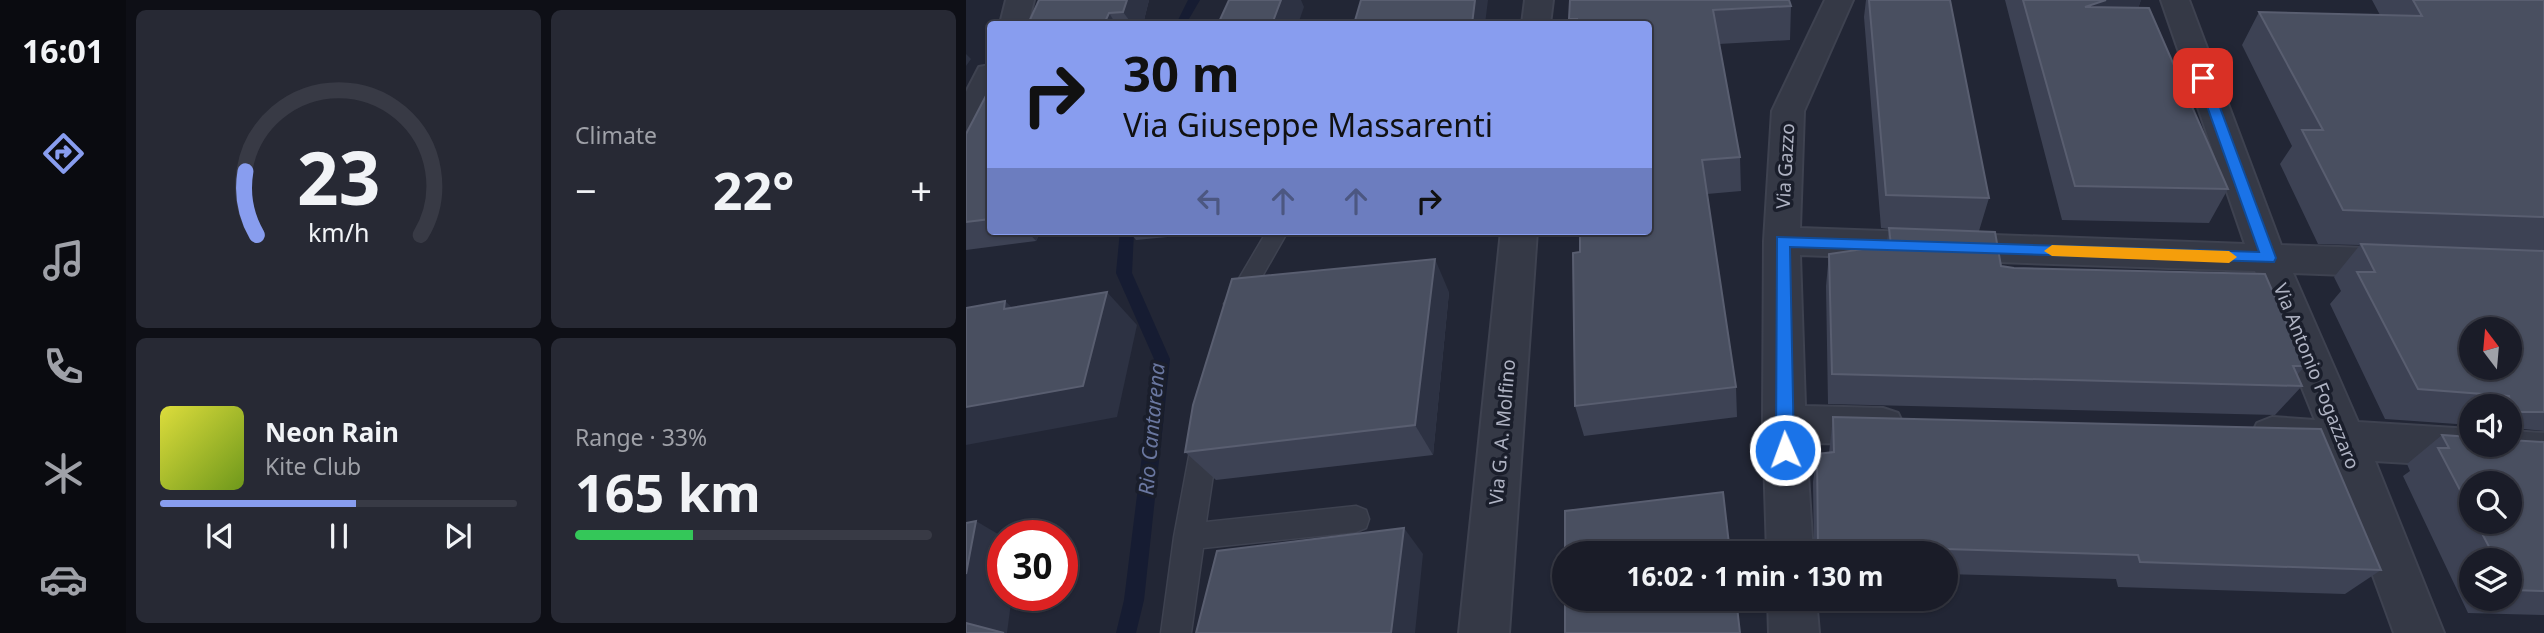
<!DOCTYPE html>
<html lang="en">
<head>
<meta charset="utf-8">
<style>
	:root { --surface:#1a1c28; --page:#272934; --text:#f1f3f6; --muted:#9fa1a8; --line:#383a45; --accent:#889def }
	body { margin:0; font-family:"Noto Sans",sans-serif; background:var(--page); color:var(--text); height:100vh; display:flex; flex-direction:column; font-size:26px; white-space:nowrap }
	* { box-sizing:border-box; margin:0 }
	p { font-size:23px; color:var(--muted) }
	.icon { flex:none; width:38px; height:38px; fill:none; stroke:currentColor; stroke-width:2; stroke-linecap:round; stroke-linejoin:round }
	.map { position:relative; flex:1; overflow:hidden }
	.drawer { display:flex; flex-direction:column; gap:10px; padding:10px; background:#0e0f16; width:840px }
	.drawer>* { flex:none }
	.hud { position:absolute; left:21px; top:21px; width:665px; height:214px; border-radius:7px; box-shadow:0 2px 5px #0004,0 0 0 2px var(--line); background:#889def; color:#111; overflow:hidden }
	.needle { width:46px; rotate:344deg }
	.controls { position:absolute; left:1493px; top:317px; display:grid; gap:14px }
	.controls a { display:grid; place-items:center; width:63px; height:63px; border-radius:50%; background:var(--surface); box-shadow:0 2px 5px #0004,0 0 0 2px var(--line); font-size:35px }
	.speed { position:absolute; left:21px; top:520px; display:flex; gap:14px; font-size:35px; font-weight:700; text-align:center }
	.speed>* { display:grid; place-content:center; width:91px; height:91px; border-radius:50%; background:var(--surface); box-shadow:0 2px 5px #0004,0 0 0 2px var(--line); line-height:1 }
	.speed .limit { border:10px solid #d22; background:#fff; color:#111 }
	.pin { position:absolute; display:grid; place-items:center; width:60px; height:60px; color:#fff; margin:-30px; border-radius:14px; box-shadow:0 4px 10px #0006 }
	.me { position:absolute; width:77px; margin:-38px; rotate:358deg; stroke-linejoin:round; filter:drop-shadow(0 0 5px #0008) }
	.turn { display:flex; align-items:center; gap:24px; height:147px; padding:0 21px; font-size:32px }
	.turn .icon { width:91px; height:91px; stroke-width:2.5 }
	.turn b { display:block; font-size:49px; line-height:60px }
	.lanes { display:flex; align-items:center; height:66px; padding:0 21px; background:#0003; justify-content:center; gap:35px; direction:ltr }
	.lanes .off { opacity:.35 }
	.big { font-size:52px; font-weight:700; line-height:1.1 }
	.drawer .tile { flex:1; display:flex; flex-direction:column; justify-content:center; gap:10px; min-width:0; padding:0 24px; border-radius:10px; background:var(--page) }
	.drawer .dial { align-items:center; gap:0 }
	.dial svg { height:182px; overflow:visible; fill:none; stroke:var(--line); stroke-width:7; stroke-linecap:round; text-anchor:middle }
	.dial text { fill:var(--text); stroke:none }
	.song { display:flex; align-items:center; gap:21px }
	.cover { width:84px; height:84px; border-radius:10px; background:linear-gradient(135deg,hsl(60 70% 55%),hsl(80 70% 35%)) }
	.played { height:7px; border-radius:4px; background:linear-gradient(90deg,var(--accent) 55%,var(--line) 55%) }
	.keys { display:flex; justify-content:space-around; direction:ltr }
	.heat { display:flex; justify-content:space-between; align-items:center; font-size:38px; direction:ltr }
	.charge { height:10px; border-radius:5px; background:linear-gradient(90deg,#34c759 33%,var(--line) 0) }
	.drawer .tiles { flex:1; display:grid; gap:10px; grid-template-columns:repeat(2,1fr) }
	.trip { position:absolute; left:586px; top:541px; width:406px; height:70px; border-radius:35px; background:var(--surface); box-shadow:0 2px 5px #0004,0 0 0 2px var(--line); font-weight:700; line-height:70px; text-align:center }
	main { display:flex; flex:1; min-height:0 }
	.menu { display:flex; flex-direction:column; width:126px; justify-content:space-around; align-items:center; background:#0a0b10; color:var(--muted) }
	.menu .icon { width:49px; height:49px }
	.menu .selected { color:var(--accent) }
	.menu b { font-size:32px; color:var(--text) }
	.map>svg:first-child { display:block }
</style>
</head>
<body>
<main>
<nav class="menu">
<b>16:01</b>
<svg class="icon selected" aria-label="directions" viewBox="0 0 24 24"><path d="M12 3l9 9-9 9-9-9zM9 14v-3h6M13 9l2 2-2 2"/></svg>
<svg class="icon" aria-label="music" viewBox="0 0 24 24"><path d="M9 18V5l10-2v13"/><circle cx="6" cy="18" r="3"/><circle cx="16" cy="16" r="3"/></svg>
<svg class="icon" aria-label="phone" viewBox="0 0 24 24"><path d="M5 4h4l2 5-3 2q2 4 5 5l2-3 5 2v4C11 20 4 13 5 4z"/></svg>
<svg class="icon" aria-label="climate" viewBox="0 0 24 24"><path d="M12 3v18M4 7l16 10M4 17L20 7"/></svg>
<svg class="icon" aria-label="car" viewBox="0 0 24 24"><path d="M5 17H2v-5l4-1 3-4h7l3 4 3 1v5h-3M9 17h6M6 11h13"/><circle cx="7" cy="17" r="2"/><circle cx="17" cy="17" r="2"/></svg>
</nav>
<section class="drawer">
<div class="tiles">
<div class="tile dial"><svg viewBox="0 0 100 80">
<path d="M14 69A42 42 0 1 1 86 69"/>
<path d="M14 69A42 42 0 0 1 9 41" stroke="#889def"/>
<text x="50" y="56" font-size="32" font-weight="700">23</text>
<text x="50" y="72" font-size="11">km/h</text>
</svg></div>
<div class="tile"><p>Climate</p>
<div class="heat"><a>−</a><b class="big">22°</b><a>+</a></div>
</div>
<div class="tile">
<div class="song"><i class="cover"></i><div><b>Neon Rain</b><p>Kite Club</p></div></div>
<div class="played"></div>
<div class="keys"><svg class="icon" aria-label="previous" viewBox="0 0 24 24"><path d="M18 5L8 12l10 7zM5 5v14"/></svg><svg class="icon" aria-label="pause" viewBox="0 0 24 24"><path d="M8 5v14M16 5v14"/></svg><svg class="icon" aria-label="next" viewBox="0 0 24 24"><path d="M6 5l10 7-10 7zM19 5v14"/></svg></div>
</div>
<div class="tile"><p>Range · 33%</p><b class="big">165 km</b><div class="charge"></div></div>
</div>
</section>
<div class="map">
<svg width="1578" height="633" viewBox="0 0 1578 633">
	<rect width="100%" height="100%" fill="#222635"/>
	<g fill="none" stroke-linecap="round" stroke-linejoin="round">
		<!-- stream -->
		<g fill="#161c32" fill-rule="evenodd">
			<polygon points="222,0 234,0 220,24 210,24"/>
			<polygon points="154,231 168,231 166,273 204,359 178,600 170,633 150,633 158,600 188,359 150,273"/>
		</g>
		<defs>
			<g id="lane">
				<polygon points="301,231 322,231 277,310 269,313 261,310 258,304"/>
				<polygon points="240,424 249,427 253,435 240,522 390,506 400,510 403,519 400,528 390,532 237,548 225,633 195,633 208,537 227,435 231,427"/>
			</g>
			<g id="street">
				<polygon points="40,0 68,0 62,24 34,24"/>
				<polygon points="559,0 587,0 584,24 556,24"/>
				<polygon points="859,0 887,0 838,111 834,228 1279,244 1195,0 1223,0 1315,245 1433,249 1446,253 1451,263 1446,273 1433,277 1327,273 1392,422 1505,429 1505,444 1544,444 1544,431 1578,433 1578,471 1409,461 1478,633 1428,633 1364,458 1306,455 1291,449 1285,436 1291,423 1306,417 1349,420 1289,271 834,255 839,406 917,408 932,413 938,426 932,439 917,444 840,443 847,553 801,553 797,424 798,241 806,111"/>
				<polygon points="24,65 24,106 11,132 0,135 0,92 13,67"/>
				<polygon points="535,231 571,231 543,633 493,633"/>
				<polygon points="802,598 850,598 853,633 803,633"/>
			</g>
		</defs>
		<!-- lane casing -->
		<use href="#lane" stroke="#3e4250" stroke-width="3"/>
		<!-- street casing -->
		<use href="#street" stroke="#3e4250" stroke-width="4"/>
		<!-- lane -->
		<use href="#lane" fill="#353946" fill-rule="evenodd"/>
		<!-- street -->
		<use href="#street" fill="#353946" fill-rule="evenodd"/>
	</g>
	<!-- wall -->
	<g fill="#3d4254" fill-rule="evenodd">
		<polygon points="73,0 183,0 177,24 62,24"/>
		<polygon points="900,0 984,0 1023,198 1013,231 1035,266 1339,366 1331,375 1336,386 1309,415 862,404 860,286 863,254 920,246 923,229 915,228 898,17"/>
		<polygon points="1039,0 1175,0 1172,8 1262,189 1243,223 1096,220"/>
		<path d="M 1406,0 L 1578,0 L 1578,431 L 1558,429 L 1544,440 L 1578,442 L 1578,615 L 1502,613 L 1437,476 L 1444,471 L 1441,464 L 1476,435 L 1544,444 L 1544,406 L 1505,406 L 1505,425 L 1419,419 L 1364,304 L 1375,291 L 1368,277 L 1394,245 L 1352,244 L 1314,164 L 1326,146 L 1276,45 L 1293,12 L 1414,15 ZM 1505,483 L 1544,522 L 1505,522 ZM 1505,560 L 1544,560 L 1544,598 L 1505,598 Z"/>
		<polygon points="825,6 824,40 753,44 774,157 775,191 741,194 770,387 771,417 618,436 609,406 614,252 682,24 604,24 603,19"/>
		<polygon points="24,88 24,231 75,231 70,241 0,250 0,134"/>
		<polygon points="163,231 264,231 170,240"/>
		<polygon points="483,292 467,455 250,480 219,452"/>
		<polygon points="867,417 1415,570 1379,594 1152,587 1150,579 980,574 980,553 848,553 847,482 851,454 863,453"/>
	</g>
	<!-- shaded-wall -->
	<g fill="#2d3243">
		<polygon points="161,0 183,0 177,24 166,24 157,12"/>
		<polygon points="315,0 335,0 338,7 332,24 306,24"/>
		<polygon points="509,0 522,0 519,24 506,24"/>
		<polygon points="1140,0 1175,0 1167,22 1119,7"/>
		<polygon points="143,13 150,24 138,24"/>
		<polygon points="0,54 5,59 0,66"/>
		<polygon points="61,231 75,231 70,241"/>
		<polygon points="469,259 483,292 467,455 449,425"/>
		<polygon points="141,292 171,325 151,417 0,445 0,407"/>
		<polygon points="39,301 74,333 38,309"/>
		<polygon points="10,521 37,537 37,595 46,595 41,633 19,633 0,624 0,574"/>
		<polygon points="438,528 457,554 449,633 425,633"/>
	</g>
	<!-- building -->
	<g fill="#494f60" stroke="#595e70" stroke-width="2" fill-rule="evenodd">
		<polygon points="73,0 161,0 157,12 143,13 138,24 62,24"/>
		<polygon points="263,0 315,0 306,24 252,24"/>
		<polygon points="395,0 509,0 506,24 388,24"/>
		<polygon points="604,0 823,0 825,6 747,10 774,157 736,160 770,387 609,406 607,253 614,252 614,231 682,231 682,24 611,24 611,19 603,19"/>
		<polygon points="903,0 984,0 1023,198 920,195"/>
		<polygon points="1057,0 1140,0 1119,7 1183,8 1262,189 1109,186"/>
		<polygon points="1447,0 1578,0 1578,217 1377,210 1336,130 1357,130 1293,12 1456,16"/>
		<polygon points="24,88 24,219 0,222 0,134"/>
		<polygon points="923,228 1029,232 1035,266 1048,268 1299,274 1339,366 1327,366 1336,386 866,374 863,254 925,245"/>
		<path d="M 1395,244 L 1578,251 L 1578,412 L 1546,412 L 1543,396 L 1452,389 L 1391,272 L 1409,272 ZM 1505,329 L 1544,329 L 1544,368 L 1505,368 Z"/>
		<polygon points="469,259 449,425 219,452 227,405 266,279"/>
		<polygon points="141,292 117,386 0,407 0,308 39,301 38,309"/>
		<polygon points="867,417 1355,429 1415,570 1174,562 1172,555 852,545 851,454 868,452"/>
		<polygon points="1476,435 1505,437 1505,444 1544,444 1544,440 1578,442 1578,591 1546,590 1544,585 1544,560 1530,560 1510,522 1544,522 1544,483 1505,483 1505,511 1472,448 1483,448"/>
		<polygon points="757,492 764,553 599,553 599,511"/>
		<polygon points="10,521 0,574 0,523"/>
		<polygon points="438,528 425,633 230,633 251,551"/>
		<polygon points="599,598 770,598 774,633 599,633"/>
		<polygon points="0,623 38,633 0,633"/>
	</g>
	<!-- route -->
	<polygon fill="#1a73e8" stroke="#114b97" stroke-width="2" points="1233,75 1243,78 1310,258 1308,262 824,247 828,450 825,455 813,455 810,450 811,237 1293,252 1231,78"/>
	<!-- slow -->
	<polygon fill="#f59e0b" points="1086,245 1263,251 1271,257 1263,263 1086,256 1078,251"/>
	<g text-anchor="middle" stroke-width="7" stroke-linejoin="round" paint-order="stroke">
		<!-- street labels -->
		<g font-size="19" fill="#afb3c3" stroke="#1a1e2b">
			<text transform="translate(819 166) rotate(-87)" y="7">Via Gazzo</text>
			<text transform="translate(1351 376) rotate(68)" y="7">Via Antonio Fogazzaro</text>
			<text transform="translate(536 432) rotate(-85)" y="7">Via G. A. Molfino</text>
		</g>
		<!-- water labels -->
		<g font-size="21" font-style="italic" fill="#6a77a0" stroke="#1a1e2b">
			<text transform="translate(186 429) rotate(-85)" y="7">Rio Cantarena</text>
		</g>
	</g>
</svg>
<div class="controls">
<a><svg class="needle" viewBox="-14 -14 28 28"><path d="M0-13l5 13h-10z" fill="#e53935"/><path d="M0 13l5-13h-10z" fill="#9fa1a8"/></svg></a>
<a><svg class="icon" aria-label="sound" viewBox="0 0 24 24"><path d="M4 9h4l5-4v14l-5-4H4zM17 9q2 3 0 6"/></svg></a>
<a><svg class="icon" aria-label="search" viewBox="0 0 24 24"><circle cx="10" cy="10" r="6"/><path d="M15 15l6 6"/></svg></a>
<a><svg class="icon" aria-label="layers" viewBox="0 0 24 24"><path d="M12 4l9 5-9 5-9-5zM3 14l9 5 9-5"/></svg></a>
</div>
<div class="speed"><div class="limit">30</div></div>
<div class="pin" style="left:1237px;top:78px;background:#d93025"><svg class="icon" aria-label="arrive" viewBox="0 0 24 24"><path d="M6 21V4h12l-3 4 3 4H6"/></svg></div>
<svg class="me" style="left:819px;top:450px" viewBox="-20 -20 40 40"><circle r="17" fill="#1a73e8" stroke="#fff" stroke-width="3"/><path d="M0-11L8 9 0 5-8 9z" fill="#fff"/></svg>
<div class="trip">16:02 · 1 min · 130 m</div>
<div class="hud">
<div class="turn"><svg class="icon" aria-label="right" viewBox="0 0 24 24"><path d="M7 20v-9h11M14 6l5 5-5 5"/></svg><div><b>30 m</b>Via Giuseppe Massarenti</div></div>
<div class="lanes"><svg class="icon off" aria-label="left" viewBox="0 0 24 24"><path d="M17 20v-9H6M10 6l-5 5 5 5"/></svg><svg class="icon off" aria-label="ahead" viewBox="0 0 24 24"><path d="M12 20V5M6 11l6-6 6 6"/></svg><svg class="icon off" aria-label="ahead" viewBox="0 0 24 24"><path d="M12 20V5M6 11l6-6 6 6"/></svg><svg class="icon" aria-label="right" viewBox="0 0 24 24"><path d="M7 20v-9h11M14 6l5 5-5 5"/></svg></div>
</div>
</div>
</main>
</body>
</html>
